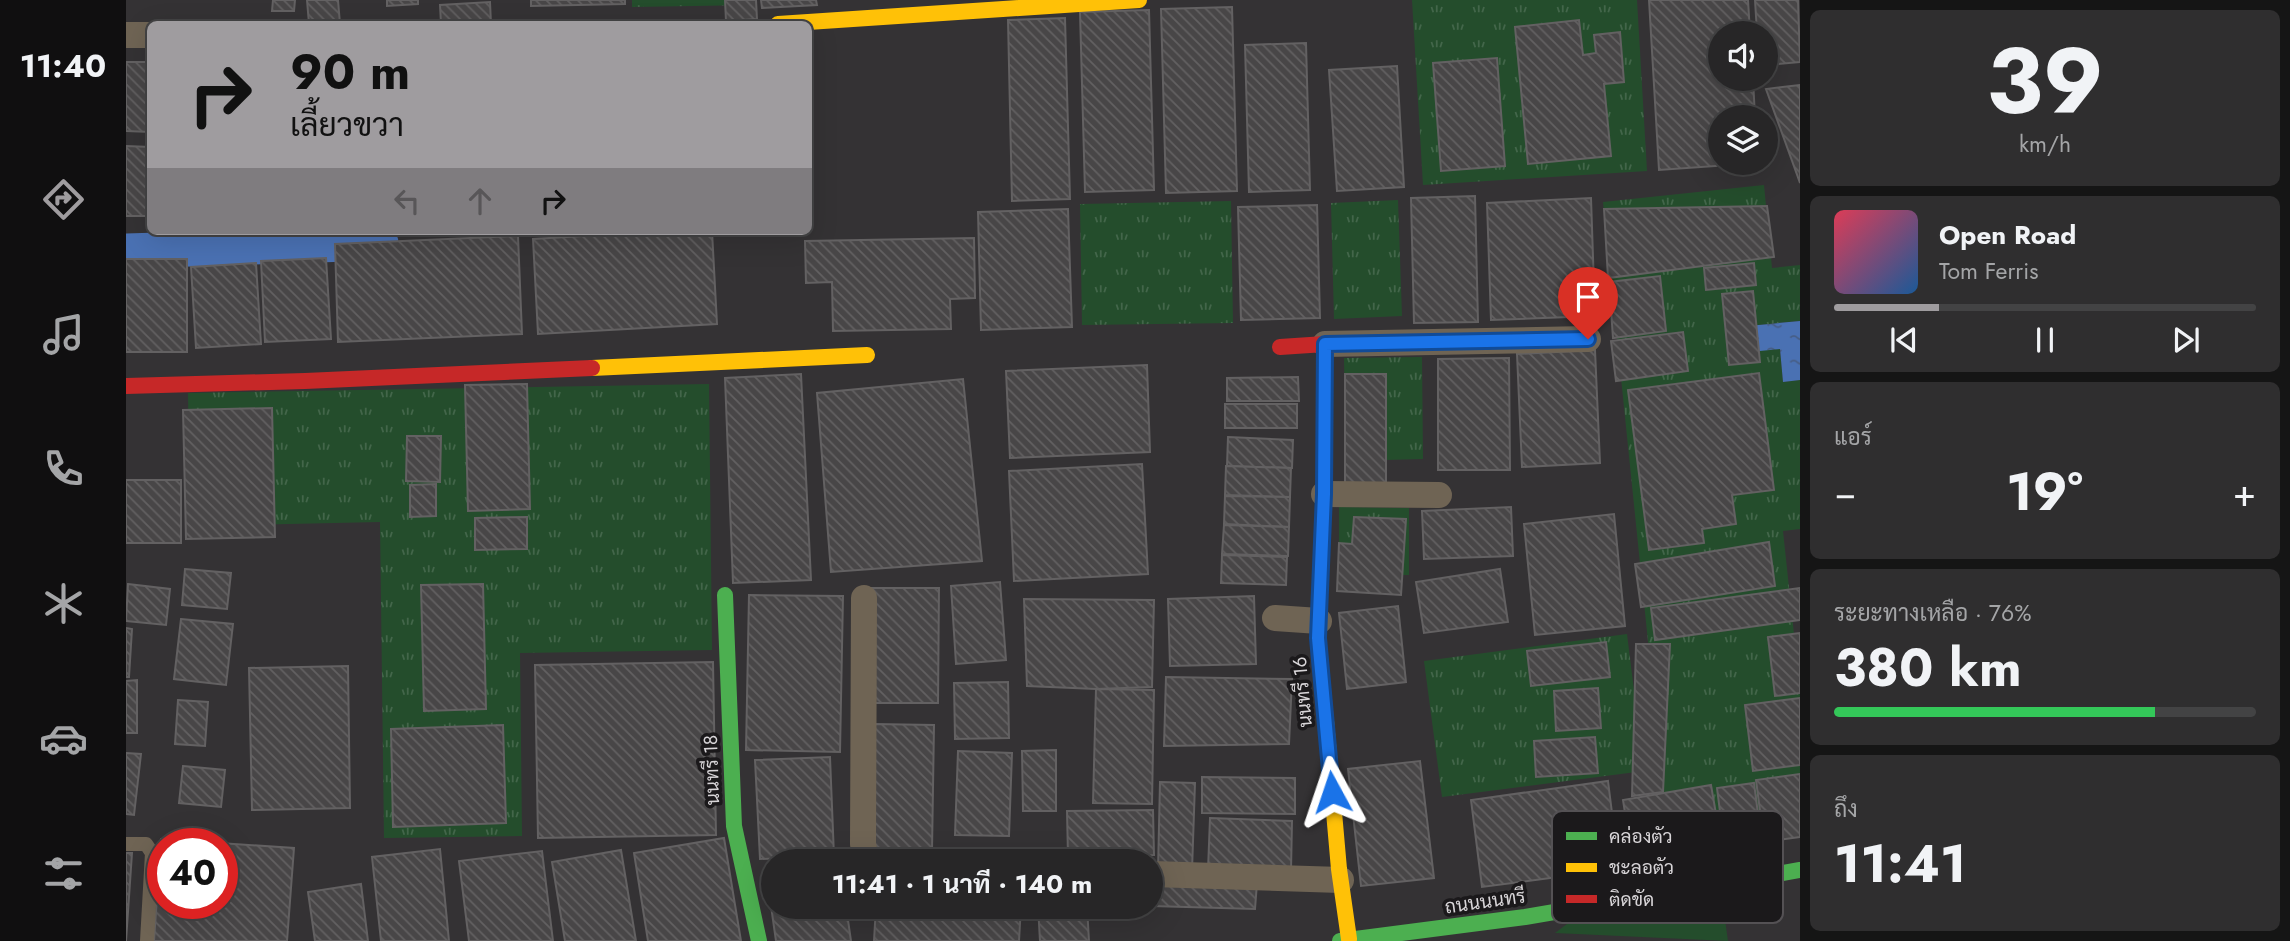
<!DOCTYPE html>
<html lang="th">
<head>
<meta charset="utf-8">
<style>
	:root { --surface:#272627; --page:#2f2e2f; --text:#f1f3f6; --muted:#a4a5a7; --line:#434344; --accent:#9f9c9f }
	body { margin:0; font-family:Jost,Sarabun,sans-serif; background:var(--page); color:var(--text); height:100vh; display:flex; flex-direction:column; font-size:26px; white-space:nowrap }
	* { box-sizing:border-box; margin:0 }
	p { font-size:23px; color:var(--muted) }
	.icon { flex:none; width:38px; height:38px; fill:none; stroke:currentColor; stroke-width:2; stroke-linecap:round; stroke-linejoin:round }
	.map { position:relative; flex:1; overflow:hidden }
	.drawer { display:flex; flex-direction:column; gap:10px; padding:10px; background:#151515; width:490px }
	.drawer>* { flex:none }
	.banner { position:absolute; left:21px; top:21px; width:665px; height:214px; border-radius:10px; box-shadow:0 7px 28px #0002,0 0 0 2px var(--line); background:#9f9c9f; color:#111; overflow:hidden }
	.controls { position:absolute; left:1582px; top:21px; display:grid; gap:14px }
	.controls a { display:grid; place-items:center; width:70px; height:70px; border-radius:50%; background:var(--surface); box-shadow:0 7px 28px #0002,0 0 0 2px var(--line); font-size:35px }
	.speed { position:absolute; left:21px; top:828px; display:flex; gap:14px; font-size:35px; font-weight:700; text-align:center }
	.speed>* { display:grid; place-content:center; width:91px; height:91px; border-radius:50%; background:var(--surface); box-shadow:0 7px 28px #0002,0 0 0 2px var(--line); line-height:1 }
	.speed .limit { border:10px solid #d22; background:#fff; color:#111 }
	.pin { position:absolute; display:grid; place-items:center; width:60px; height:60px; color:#fff; margin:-72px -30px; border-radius:50% 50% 50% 0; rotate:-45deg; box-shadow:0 0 7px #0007 }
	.pin .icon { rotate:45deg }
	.me { position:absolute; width:77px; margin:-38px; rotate:355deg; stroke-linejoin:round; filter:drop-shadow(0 0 5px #0008) }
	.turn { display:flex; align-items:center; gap:24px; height:147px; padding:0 28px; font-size:32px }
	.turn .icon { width:91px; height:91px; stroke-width:2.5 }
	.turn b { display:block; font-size:49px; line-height:60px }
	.lanes { display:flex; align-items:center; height:66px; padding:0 28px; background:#0003; justify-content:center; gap:35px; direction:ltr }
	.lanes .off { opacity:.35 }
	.big { font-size:52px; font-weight:700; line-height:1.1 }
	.drawer .card { flex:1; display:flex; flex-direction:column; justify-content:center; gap:10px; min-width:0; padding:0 24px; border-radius:10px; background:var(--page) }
	.drawer .dial { align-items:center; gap:0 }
	.dial b { font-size:91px; line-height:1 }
	.song { display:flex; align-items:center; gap:21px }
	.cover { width:84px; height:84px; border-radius:10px; background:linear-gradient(135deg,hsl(350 70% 55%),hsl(210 70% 35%)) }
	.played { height:7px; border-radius:4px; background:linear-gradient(90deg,var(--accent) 25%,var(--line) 25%) }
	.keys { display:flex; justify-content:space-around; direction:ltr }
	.heat { display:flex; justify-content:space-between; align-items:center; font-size:38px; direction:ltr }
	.charge { height:10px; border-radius:5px; background:linear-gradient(90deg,#34c759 76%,var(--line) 0) }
	.trip { position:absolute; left:635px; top:849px; width:402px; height:70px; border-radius:35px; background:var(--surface); box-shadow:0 7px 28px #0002,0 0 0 2px var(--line); font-weight:700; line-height:70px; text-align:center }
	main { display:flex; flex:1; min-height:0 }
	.menu { display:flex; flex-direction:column; width:126px; justify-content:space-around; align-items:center; background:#100f10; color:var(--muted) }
	.menu .icon { width:49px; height:49px }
	.menu .selected { color:var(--accent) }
	.menu b { font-size:32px; color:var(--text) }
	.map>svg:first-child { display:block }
</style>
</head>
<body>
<main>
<nav class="menu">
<b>11:40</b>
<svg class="icon selected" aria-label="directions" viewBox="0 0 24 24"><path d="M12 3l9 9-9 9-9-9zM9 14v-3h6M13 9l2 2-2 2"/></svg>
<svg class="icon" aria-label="music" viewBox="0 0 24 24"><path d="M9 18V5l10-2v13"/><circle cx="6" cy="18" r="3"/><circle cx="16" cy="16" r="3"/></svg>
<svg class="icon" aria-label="phone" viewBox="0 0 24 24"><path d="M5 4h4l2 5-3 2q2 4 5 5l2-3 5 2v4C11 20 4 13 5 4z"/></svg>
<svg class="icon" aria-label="climate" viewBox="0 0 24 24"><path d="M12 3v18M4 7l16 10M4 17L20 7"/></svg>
<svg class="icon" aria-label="car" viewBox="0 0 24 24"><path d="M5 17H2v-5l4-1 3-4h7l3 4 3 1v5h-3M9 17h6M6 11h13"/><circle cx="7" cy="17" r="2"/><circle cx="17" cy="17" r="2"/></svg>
<svg class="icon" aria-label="filters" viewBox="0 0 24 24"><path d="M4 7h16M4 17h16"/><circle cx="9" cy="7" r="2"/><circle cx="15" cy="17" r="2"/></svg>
</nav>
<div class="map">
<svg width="1674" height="941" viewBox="0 0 1674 941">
	<defs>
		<pattern id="grass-tufts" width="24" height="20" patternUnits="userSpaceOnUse" patternTransform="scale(1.75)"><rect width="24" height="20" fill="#244d2c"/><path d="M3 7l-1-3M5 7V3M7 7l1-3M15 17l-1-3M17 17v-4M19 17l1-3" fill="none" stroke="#43664a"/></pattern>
		<pattern id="water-ripples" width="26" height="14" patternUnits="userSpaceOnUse" patternTransform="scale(1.75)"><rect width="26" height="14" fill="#4a71b3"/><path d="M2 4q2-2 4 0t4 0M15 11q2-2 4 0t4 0" fill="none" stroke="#465d85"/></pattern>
		<pattern id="building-back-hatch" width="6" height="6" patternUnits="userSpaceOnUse" patternTransform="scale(1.75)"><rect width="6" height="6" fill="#484647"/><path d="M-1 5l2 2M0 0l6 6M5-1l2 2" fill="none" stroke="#626061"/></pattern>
	</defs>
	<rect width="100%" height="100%" fill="#343234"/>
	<!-- grass -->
	<g fill="url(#grass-tufts)" fill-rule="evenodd">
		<polygon points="506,0 627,0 628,5 506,7"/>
		<polygon points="1286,0 1511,0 1521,171 1297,185"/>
		<path d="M 1638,185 L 1646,268 L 1674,265 L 1674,321 L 1622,326 L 1654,349 L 1657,382 L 1674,380 L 1674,529 L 1657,531 L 1674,691 L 1674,813 L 1541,827 L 1477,202 ZM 1633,373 L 1648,489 L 1606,495 L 1610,524 L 1576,529 L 1578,543 L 1523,550 L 1502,391 Z"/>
		<polygon points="1272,200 1276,316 1208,319 1205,203"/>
		<polygon points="1105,201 1107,323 956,325 954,204"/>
		<polygon points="1296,357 1297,459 1220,461 1218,358"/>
		<polygon points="583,384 586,650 394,653 396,836 258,838 254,522 64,526 62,393"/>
		<polygon points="1213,507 1283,508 1283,575 1213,575"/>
		<polygon points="1501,634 1518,771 1316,797 1298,661"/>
	</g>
	<!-- green -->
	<polygon fill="#244d2c" points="1597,905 1602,941 1429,933 1445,921"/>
	<!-- water -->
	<polygon fill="url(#water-ripples)" points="1674,321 1674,380 1657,382 1654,349 1624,352 1622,326"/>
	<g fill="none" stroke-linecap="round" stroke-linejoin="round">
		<!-- canal -->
		<polyline stroke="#4a71b3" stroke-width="35" points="0,251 255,243"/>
	</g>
	<!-- building -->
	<g fill="url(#building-back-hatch)" stroke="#636162" stroke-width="2" fill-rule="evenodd">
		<polygon points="147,0 169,0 168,11 146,11"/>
		<polygon points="181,0 212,0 214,24 183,24"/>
		<polygon points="261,0 292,0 292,4 261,6"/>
		<polygon points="405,0 499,0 499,4 405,6"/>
		<polygon points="599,0 630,0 631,19 600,21"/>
		<polygon points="635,0 690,0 691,5 636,8"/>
		<polygon points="1523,0 1622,0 1624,33 1594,33 1594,79 1627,79 1629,117 1594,117 1594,163 1632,163 1533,170"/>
		<polygon points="1629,0 1672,0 1674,62 1640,65 1640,33 1631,33"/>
		<polygon points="364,2 365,24 315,24 314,5"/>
		<polygon points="1106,7 1111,191 1040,193 1035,9"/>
		<polygon points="1023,10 1028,190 959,192 954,12"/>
		<polygon points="939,18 944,199 886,201 882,20"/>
		<polygon points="1453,20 1457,55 1470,53 1468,35 1494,32 1498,82 1478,84 1485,156 1402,164 1389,27"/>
		<polygon points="1180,43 1184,190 1123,192 1119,45"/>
		<polygon points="1371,58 1379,166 1315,171 1307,63"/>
		<polygon points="0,62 24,62 24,132 0,131"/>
		<polygon points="1271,66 1278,187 1211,191 1203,70"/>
		<polygon points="1674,85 1674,183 1640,89"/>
		<polygon points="0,146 24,147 24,216 0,216"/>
		<polygon points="1349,196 1352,322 1288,323 1285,198"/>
		<polygon points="1465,198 1469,316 1365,320 1361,203"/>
		<polygon points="1191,205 1194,318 1115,320 1112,207"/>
		<polygon points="1641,206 1648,257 1482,278 1478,209"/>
		<polygon points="942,209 946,327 855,330 852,212"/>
		<polygon points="544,231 586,231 591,324 412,334 407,239"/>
		<polygon points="392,236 396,334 212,342 209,244"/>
		<polygon points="848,238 849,298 824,299 825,329 707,331 706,282 680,283 679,241"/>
		<polygon points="200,258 205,339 139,342 135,261"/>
		<rect x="0" y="259" width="61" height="93"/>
		<polygon points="130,263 135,344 70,348 65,267"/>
		<polygon points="1628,263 1630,285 1580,290 1578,268"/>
		<polygon points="1534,276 1540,331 1487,338 1483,282"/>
		<polygon points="1627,291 1634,362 1603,365 1596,294"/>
		<polygon points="1557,332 1562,371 1490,381 1485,341"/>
		<polygon points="1469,350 1474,463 1396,467 1391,354"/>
		<polygon points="1383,358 1384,470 1312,470 1312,359"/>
		<polygon points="1021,365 1024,452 884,458 880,371"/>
		<polygon points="1633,373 1648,490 1606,495 1610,524 1576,529 1578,543 1523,550 1502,390"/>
		<polygon points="675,374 685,580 607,583 599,378"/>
		<rect x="1219" y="374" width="41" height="110"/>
		<polygon points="1172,377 1173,401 1101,401 1101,378"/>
		<polygon points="837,379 856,561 705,572 691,393"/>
		<polygon points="401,384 404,509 342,511 339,385"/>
		<rect x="1099" y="404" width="72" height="24"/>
		<polygon points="146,408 149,537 60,539 57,410"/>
		<polygon points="281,436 315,436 314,482 280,481"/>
		<polygon points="1102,437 1167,440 1166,468 1101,466"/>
		<polygon points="1016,464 1022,574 888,581 883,471"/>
		<polygon points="1100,466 1165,468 1164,497 1099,495"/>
		<rect x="0" y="480" width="55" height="63"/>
		<polygon points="310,484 310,516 284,517 284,485"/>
		<polygon points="1099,496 1164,497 1163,527 1098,524"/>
		<polygon points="1385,507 1387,556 1298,559 1296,511"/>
		<polygon points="1488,514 1499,626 1409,635 1398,524"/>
		<polygon points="401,517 401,549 349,550 349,518"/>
		<polygon points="1228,517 1280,519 1275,595 1211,591 1213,543 1226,544"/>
		<polygon points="1098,525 1163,527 1162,556 1096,554"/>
		<polygon points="1643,542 1649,586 1515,607 1509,564"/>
		<polygon points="1096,555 1161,557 1160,585 1095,583"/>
		<polygon points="59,569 105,573 101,609 56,605"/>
		<polygon points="1374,569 1382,622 1298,633 1290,582"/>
		<polygon points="874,582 880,660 830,664 825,586"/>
		<polygon points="2,584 44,589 40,625 0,621"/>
		<polygon points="357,584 360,709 298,711 295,585"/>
		<polygon points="743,588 813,588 812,703 742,703"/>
		<polygon points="1674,588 1674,620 1529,640 1525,608"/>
		<polygon points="623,595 717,596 714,752 620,750"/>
		<polygon points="1128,596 1130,664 1044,666 1042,599"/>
		<polygon points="898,599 1028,600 1026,687 970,689 901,686"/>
		<polygon points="1272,606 1280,682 1221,689 1213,613"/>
		<polygon points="55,619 107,624 100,685 48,679"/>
		<polygon points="0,628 6,629 3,677 0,677"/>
		<polygon points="1674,633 1674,693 1649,696 1642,637"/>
		<polygon points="1480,642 1484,677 1405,686 1401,651"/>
		<polygon points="1510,644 1544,644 1537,792 1506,796"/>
		<polygon points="587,662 590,835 412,838 409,665"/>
		<polygon points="222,666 224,808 126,810 123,668"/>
		<polygon points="1040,677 1166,679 1163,744 1038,746"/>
		<polygon points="11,680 11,733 0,733 0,681"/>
		<polygon points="882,682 883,738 829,739 828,683"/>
		<polygon points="1472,688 1475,728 1430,731 1428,691"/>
		<polygon points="970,689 1028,690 1026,804 967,803"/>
		<polygon points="1674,698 1674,765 1627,771 1619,705"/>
		<polygon points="52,700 82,702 79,746 49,744"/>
		<polygon points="748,724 808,725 806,851 745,849"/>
		<polygon points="377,725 380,823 267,827 265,729"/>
		<polygon points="1469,737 1472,773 1410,777 1408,741"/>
		<polygon points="930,750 930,811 897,811 896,751"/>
		<polygon points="832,751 886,753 883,836 829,835"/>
		<polygon points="0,753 15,754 8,815 0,814"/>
		<polygon points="704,757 708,856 634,859 629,760"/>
		<polygon points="1294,761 1308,878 1235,886 1222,769"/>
		<polygon points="57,766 99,770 95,807 53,803"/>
		<polygon points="1674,774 1674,837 1638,842 1630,780"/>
		<polygon points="1076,777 1169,778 1169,814 1076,813"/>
		<polygon points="1482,781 1493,869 1356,887 1345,800"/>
		<polygon points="1034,782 1069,783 1066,871 1032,870"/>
		<polygon points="1628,783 1635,837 1598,843 1591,788"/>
		<polygon points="1585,785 1596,849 1507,864 1497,800"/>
		<polygon points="1027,810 1028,855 942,856 941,811"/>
		<polygon points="1084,818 1166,821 1165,871 1082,870"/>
		<polygon points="598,838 615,941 522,941 508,853"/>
		<path d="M 35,839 L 168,848 L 161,941 L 28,941 ZM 37,844 L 96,844 L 96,903 L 37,903 Z"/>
		<polygon points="314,849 323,941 255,941 246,857"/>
		<polygon points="495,850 510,941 439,941 426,862"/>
		<polygon points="416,851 427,941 343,941 333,861"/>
		<polygon points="0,853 6,853 0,941"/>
		<polygon points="648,870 648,906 720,906 725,941 650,941 640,871"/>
		<polygon points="1026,880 1131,883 1129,909 1026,906"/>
		<polygon points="235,884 242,941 189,941 182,892"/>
		<polygon points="750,906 895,906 893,941 748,941"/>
		<polygon points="912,906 961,906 963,941 914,941"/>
	</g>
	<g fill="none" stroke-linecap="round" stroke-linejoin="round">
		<!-- lane -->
		<polyline stroke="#6f6454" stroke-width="14" points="0,844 20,844 26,853 21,941"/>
		<!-- street -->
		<g stroke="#6f6454" stroke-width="26">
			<polyline points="0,35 24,35"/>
			<polyline points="1199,344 1462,339"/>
			<polyline points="1198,494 1313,495"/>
			<polyline points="738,598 737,844 739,854 744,860 768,861"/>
			<polyline points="1149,618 1193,621"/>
			<polyline points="1026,874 1215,880"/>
		</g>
		<!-- fast -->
		<g stroke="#4caf50" stroke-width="16">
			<polyline points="599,595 608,826 633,941"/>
			<polyline points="1214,941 1399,917 1674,870"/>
		</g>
		<!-- slow -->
		<g stroke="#ffc107" stroke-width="16">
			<polyline points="652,24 1013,0"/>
			<polyline points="466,368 741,355"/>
			<polyline points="1200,721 1213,869 1223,939"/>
		</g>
		<!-- jam -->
		<g stroke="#c62828" stroke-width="16">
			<polyline points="1154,347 1199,344 1198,494 1192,638 1200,721"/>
			<polyline points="0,386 179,381 466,368"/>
		</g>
	</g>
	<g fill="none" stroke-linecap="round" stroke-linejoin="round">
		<defs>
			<polyline id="route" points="1206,792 1192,638 1198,494 1199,344 1462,339"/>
		</defs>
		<!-- route casing -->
		<use href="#route" stroke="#114b97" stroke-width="18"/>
		<!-- route -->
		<use href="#route" stroke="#1a73e8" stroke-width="12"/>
	</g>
	<g text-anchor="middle" stroke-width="7" stroke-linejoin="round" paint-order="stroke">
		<!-- street labels -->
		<g font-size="19" fill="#d8d5d8" stroke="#1b191b">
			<text transform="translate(1176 692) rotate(-95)" y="7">นนทรี 16</text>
			<text transform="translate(585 770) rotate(-92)" y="7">นนทรี 18</text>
			<text transform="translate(1359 901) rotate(-8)" y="7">ถนนนนทรี</text>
		</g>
	</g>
	<!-- legend -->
	<rect x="1426" y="811" width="231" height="112" rx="10" fill="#1b191b" stroke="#545154" stroke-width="2"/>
	<rect x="1440" y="832" width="31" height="8" fill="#4caf50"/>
	<rect x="1440" y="863" width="31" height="9" fill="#ffc107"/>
	<rect x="1440" y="895" width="31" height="8" fill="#c62828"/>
	<g font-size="19" fill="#d8d5d8">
		<text x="1483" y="843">คล่องตัว</text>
		<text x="1483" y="874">ชะลอตัว</text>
		<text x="1483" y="906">ติดขัด</text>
	</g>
</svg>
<div class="controls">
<a><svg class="icon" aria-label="sound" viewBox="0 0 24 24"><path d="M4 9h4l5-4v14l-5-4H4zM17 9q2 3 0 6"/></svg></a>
<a><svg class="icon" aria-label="layers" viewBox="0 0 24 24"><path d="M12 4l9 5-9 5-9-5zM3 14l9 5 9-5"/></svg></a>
</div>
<div class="speed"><div class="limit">40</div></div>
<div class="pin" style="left:1462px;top:339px;background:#d93025"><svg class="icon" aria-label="arrive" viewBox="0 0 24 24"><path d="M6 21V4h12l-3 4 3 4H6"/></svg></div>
<svg class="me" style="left:1206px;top:792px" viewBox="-20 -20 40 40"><path d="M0-17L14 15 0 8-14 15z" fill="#1a73e8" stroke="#fff" stroke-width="4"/></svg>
<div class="trip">11:41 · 1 นาที · 140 m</div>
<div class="banner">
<div class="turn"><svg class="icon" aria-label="right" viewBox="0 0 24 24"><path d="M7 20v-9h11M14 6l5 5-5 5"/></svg><div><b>90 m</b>เลี้ยวขวา</div></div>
<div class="lanes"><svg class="icon off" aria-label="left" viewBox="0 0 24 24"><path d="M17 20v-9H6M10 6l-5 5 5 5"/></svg><svg class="icon off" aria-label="ahead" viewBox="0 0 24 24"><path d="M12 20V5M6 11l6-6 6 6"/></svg><svg class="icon" aria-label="right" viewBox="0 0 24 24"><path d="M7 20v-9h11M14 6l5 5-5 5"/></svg></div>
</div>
</div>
<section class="drawer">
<div class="card dial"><b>39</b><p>km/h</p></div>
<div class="card">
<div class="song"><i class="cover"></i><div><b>Open Road</b><p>Tom Ferris</p></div></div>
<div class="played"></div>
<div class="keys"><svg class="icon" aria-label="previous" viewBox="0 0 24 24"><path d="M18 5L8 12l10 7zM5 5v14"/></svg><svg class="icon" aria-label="pause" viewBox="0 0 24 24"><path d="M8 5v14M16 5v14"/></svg><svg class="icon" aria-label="next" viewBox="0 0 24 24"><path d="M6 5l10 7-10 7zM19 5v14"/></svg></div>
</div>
<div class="card"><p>แอร์</p>
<div class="heat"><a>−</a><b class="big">19°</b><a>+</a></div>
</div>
<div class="card"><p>ระยะทางเหลือ · 76%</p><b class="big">380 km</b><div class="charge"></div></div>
<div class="card"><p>ถึง</p><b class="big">11:41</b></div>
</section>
</main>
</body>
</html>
